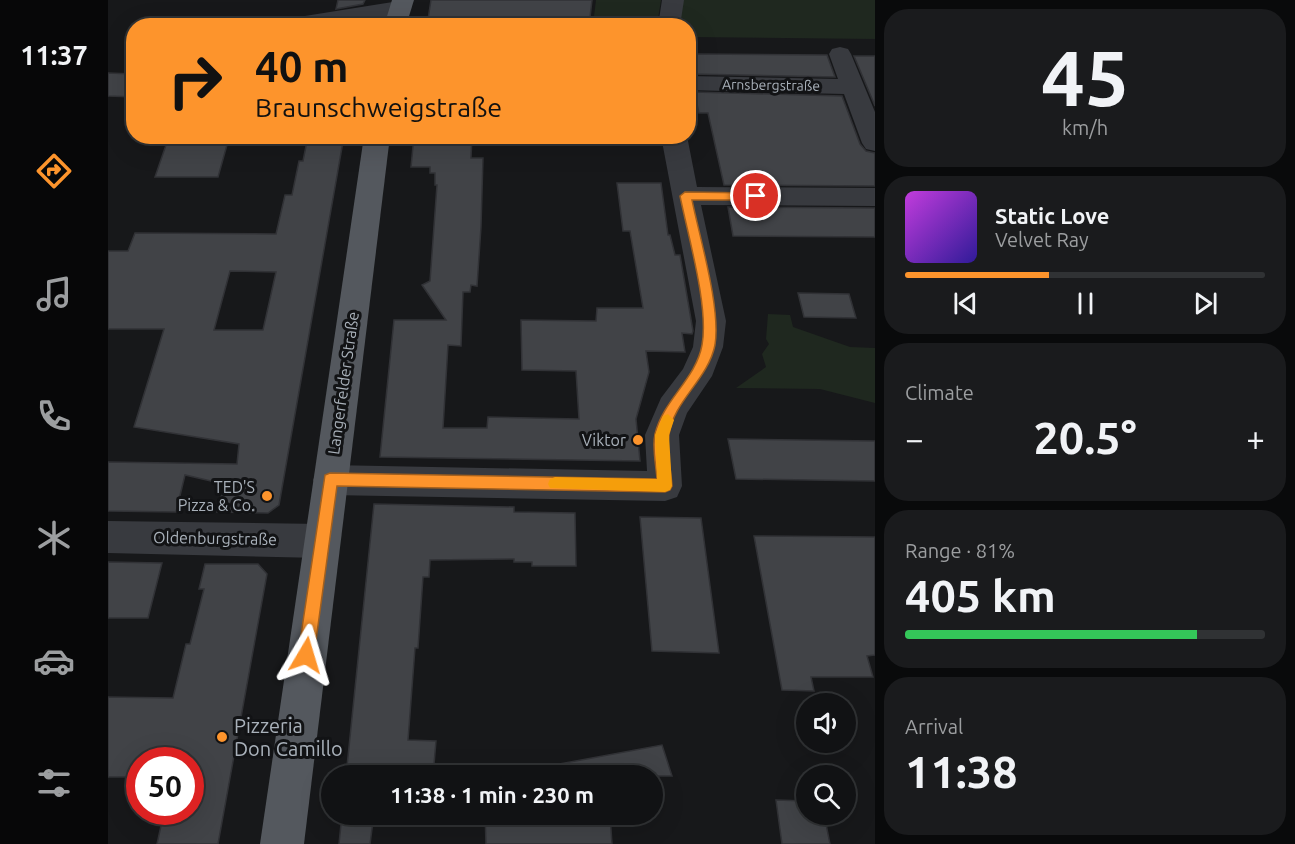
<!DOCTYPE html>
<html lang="en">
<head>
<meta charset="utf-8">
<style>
	:root { --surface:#111214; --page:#1a1b1d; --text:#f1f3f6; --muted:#9c9ea0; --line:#303234; --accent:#fd942c }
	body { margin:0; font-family:Ubuntu,sans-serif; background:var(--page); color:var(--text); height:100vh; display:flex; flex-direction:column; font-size:22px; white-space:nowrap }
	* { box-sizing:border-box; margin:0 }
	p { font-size:20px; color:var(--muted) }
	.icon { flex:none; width:33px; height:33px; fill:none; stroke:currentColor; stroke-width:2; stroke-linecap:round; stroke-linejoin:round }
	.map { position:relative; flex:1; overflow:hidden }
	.sheet { display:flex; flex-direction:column; gap:9px; padding:9px; background:#090a0b; width:420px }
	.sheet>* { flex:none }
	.banner { position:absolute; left:18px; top:18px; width:570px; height:126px; border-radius:24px; box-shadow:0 6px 24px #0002,0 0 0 2px var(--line); background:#fd942c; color:#111; overflow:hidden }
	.buttons { position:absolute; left:688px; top:693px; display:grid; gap:12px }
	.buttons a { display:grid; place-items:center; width:60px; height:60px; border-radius:50%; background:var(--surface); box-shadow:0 6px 24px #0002,0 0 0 2px var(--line); font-size:30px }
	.speed { position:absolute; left:18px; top:747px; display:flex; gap:12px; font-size:30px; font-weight:700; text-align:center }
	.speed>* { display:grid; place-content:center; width:78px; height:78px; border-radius:50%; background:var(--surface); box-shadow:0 6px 24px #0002,0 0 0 2px var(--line); line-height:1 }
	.speed .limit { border:9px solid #d22; background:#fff; color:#111 }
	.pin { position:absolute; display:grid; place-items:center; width:51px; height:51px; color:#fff; margin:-26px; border:3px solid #fff; border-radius:50%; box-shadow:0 2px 6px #0007 }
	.me { position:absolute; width:66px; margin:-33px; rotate:7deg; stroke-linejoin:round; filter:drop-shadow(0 0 4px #0008) }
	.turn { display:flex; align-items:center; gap:21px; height:126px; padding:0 30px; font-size:27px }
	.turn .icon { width:78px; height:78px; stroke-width:2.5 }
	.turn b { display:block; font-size:42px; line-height:51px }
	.big { font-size:45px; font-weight:700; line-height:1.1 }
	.sheet .card { flex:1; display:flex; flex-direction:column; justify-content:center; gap:9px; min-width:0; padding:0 21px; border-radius:24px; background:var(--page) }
	.sheet .dial { align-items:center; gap:0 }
	.dial b { font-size:78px; line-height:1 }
	.song { display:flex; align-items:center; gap:18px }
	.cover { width:72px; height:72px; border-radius:9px; background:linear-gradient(135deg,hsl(290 70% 55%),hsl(250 70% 35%)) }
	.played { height:6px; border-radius:3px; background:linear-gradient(90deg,var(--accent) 40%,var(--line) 40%) }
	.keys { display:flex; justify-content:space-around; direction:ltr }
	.heat { display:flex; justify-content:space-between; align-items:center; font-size:33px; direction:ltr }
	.charge { height:9px; border-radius:4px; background:linear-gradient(90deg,#34c759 81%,var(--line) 0) }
	.trip { position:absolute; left:213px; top:765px; width:342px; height:60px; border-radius:30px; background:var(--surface); box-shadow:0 6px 24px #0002,0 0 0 2px var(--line); font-weight:700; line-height:60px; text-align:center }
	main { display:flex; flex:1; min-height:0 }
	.dock { display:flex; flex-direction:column; width:108px; justify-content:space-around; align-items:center; background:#070708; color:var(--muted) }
	.dock .icon { width:42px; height:42px }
	.dock .current { color:var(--accent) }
	.dock b { font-size:27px; color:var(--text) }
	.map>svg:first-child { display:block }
</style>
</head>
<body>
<main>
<nav class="dock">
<b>11:37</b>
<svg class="icon current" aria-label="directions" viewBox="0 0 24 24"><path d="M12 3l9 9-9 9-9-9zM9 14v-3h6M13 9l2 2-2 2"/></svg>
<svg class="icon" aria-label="music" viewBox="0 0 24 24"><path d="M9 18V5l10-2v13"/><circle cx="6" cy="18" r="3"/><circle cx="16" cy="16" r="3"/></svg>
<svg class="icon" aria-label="phone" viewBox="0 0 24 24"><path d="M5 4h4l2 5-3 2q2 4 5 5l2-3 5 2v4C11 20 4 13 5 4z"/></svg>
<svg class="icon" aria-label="climate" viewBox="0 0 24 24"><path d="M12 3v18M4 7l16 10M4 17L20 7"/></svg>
<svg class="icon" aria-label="car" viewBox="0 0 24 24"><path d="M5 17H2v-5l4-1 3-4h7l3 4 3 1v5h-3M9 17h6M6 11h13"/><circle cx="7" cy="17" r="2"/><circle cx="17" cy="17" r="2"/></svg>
<svg class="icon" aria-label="filters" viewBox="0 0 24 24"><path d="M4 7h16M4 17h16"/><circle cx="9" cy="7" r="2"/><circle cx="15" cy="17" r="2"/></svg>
</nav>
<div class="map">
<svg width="767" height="844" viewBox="0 0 767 844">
	<rect width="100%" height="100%" fill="#17181a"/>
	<!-- green -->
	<g fill="#1f281f">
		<polygon points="488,0 553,0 549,25 485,25"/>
		<polygon points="573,0 767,0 767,39 581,37 580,26 575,25 576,19 571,17"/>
		<polygon points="660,314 682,315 685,327 742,347 767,348 767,403 712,389 628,388 658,367 654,354 661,344 658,339"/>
	</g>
	<!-- building -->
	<g fill="#414347" stroke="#313236" stroke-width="1.5" fill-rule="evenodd">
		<polygon points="230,0 257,0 255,4 228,9"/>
		<polygon points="323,0 484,0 481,26 427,26 368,21 367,26 319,26"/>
		<polygon points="585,54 719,55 727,77 582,74 580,65 587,65"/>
		<polygon points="746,56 767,56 767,106"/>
		<polygon points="0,73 26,74 26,97 0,96"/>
		<polygon points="586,92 734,96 752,144 758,151 767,153 767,186 616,185 600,113 591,113"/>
		<path d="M 200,136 L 236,136 L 171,505 L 160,513 L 109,512 L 116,484 L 77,475 L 68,512 L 0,511 L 0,462 L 129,464 L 131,444 L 26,427 L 56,329 L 0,329 L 0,251 L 20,251 L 27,233 L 168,234 L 177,195 L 184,195 L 191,161 L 195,161 ZM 122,271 L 168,272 L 155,330 L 106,330 Z"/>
		<polygon points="306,136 364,136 363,158 375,158 373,227 369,286 363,285 362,292 355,292 353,346 340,345 335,428 379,428 380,417 471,419 468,371 414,370 413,320 488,321 489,308 535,308 522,231 515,231 509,183 553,183 560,235 562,235 567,255 572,255 585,331 584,334 574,333 577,352 538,351 541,372 528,419 532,461 272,457 286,320 338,320 314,285 322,281 329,185 327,185 327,173 322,173 322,167 303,167"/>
		<polygon points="58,145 119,145 110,177 47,177"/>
		<polygon points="620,207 767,208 767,237 625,236"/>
		<polygon points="690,293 741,294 748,318 696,317"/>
		<polygon points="620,439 767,441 767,481 628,479"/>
		<polygon points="266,504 406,507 406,512 467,513 468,566 424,566 424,562 406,562 406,559 322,560 321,577 315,577 310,648 307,648 300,740 328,741 325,776 238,776"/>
		<polygon points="532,517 593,518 611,653 544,651"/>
		<polygon points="646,536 767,537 767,655 759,656 765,677 703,677 706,691 674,690"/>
		<polygon points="0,562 54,563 40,618 0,618"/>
		<polygon points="97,564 150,564 159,574 110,844 49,844 56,812 82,812 82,760 32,760 32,777 0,777 0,697 65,698 78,644 82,644 96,589 91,589"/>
		<polygon points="554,745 564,776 420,776 419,765 446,765"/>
		<polygon points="668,800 699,801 699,814 716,814 722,844 674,844"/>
		<polygon points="234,814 266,814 262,844 231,844"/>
		<polygon points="377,814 502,814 504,844 378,844"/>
	</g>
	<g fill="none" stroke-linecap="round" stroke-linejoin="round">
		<!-- minor -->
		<g fill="#383a3f" fill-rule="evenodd">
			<polygon points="554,0 576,0 572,26 550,26"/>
			<polygon points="291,1 299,3 302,8 299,13 223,26 167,26 170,21 178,19"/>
			<polygon points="732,47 740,49 743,54 767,112 767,151 758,149 754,143 736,94 580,90 580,76 730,79 721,54 724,49"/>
			<polygon points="553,136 579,136 589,187 767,188 767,206 593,205 618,321 615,347 604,376 579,413 571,435 574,486 569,497 557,501 222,495 210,491 205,480 210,469 222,465 539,471 537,435 553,398 575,369 585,347 588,321"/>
			<polygon points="0,521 213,524 226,529 231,541 226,553 213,558 0,553"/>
		</g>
		<!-- major -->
		<g fill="#54585e" fill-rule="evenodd">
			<polygon points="284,0 306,0 298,26 276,26"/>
			<polygon points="256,136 282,136 196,844 152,844"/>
		</g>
	</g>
	<!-- route -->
	<path fill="#fd942c" stroke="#a4601d" stroke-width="1.5" d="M 577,192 L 648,193 L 654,196 L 648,200 L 584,200 C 592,239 613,308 607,345 C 600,380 565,401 561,435 C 558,450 563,470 564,486 L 562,490 L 557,492 L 229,486 L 206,655 L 204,661 L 198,663 L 192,661 L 190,655 L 217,475 L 222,473 L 549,479 C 548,465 544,447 547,434 C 555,400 588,379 594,345 C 601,307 580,236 572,196 Z"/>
	<!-- slow -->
	<polygon fill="#f59e0b" points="560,414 566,420 561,435 564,486 562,490 557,492 442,488 440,484 442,479 447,477 549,479 547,435 555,416"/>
	<!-- markers -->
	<g fill="#fd942c" stroke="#121315" stroke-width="2">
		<circle cx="530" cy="440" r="6"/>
		<circle cx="159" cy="496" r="6"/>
		<circle cx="114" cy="737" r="6"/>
	</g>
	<g text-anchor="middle" stroke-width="6" stroke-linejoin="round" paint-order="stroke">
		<!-- far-street labels -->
		<g font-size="14" fill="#a9b1ba" stroke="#121315">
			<text transform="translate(663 85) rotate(1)" y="5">Arnsbergstraße</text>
		</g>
		<!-- street labels -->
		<g font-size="16" fill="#a9b1ba" stroke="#121315">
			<text transform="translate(235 383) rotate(-82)" y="6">Langerfelder Straße</text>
			<text transform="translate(107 538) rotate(1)" y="6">Oldenburgstraße</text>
		</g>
		<!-- poi labels -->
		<g font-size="16" fill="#a9b1ba" stroke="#121315" text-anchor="end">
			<text x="518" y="446">Viktor</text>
			<text x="147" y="493">TED'S<tspan x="147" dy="18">Pizza &amp; Co.</tspan></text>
		</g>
		<!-- near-poi labels -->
		<g font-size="20" fill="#a9b1ba" stroke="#121315" text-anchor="start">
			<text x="126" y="733">Pizzeria<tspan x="126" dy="23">Don Camillo</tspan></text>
		</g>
	</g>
</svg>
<div class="buttons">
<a><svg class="icon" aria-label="sound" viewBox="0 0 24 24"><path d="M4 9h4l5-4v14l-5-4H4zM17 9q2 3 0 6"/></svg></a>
<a><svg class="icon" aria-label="search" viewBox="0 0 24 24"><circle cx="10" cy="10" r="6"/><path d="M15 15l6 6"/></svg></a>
</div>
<div class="speed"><div class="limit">50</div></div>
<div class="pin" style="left:648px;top:196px;background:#d93025"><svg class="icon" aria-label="arrive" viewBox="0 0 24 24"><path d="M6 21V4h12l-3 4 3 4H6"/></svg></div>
<svg class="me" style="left:198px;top:655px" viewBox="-20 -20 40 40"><path d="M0-17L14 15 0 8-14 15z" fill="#fd942c" stroke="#fff" stroke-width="4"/></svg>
<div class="trip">11:38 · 1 min · 230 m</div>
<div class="banner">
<div class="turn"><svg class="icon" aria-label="right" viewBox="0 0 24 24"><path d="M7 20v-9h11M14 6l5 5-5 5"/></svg><div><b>40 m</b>Braunschweigstraße</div></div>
</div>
</div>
<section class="sheet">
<div class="card dial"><b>45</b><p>km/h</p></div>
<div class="card">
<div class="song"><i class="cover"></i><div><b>Static Love</b><p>Velvet Ray</p></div></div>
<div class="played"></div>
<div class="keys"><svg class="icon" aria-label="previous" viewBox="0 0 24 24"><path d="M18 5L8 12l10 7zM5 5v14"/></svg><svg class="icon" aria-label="pause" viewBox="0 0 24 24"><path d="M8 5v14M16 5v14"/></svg><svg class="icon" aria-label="next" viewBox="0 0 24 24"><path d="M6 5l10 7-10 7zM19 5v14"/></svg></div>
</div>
<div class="card"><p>Climate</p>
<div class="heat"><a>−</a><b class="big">20.5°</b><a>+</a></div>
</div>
<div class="card"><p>Range · 81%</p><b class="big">405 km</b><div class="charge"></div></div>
<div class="card"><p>Arrival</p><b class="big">11:38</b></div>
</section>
</main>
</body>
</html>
